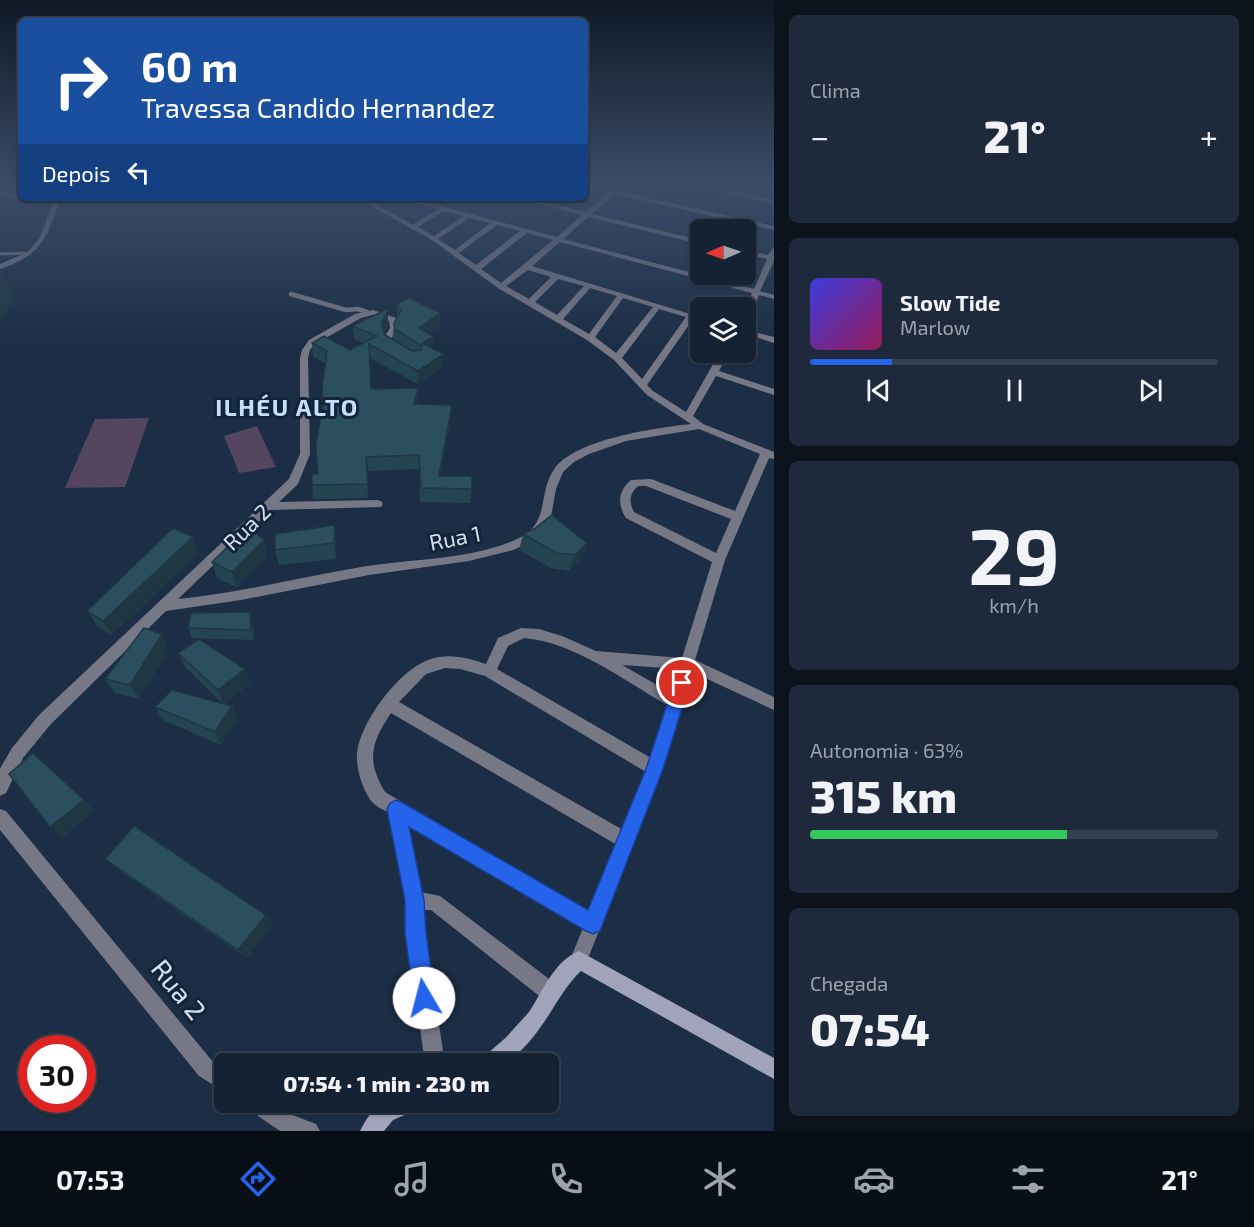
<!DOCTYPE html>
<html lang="pt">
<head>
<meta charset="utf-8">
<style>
	:root { --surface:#152234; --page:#1e2a3c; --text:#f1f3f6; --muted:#9da4ac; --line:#343f4f; --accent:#2563eb }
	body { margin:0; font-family:"Exo 2",sans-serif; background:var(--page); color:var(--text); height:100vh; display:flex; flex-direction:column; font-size:22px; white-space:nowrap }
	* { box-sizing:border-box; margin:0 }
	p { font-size:20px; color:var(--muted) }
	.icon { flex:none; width:33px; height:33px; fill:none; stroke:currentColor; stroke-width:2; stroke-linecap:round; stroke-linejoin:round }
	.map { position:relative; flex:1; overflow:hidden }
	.side { display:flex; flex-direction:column; gap:15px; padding:15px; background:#0c131d; width:480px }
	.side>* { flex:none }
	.banner { position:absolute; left:18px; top:18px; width:570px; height:183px; border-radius:9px; box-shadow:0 2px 4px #0004,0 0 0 2px var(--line); background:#1a4fa0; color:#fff; overflow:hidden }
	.needle { width:39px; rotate:268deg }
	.buttons { position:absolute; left:690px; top:219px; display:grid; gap:12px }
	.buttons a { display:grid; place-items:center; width:66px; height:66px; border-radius:9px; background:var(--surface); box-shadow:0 2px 4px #0004,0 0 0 2px var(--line); font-size:30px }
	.speed { position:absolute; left:18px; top:1035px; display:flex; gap:12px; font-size:30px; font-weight:700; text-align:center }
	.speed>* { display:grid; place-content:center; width:78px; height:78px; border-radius:50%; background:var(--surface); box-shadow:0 2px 4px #0004,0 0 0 2px var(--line); line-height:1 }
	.speed .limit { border:9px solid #d22; background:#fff; color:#111 }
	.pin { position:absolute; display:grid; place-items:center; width:51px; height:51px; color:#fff; margin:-26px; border:3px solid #fff; border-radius:50%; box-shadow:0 2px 6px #0007 }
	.me { position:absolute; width:66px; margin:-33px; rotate:352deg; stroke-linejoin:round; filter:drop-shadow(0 0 4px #0008) }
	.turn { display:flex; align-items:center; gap:21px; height:126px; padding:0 24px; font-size:27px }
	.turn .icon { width:78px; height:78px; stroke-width:2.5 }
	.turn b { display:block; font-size:42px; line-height:51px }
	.then { display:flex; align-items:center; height:57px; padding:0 24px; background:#0003; gap:12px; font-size:22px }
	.big { font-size:45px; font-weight:800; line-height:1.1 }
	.side .tile { flex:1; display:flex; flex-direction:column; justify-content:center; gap:9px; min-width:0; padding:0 21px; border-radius:9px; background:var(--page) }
	.side .dial { align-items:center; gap:0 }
	.dial b { font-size:78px; line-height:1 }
	.song { display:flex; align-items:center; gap:18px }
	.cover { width:72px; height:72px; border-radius:9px; background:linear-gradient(135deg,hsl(240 70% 55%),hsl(330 70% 35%)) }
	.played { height:6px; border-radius:3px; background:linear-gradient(90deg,var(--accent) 20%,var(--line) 20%) }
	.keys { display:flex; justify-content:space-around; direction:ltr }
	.heat { display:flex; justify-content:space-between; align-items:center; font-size:33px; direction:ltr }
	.charge { height:9px; border-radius:4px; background:linear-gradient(90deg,#34c759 63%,var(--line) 0) }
	.trip { position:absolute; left:214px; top:1053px; width:345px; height:60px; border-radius:9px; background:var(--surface); box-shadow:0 2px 4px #0004,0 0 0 2px var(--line); font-weight:800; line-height:60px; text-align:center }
	.dock { display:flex; height:96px; justify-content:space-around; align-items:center; background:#080e15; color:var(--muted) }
	.dock .icon { width:42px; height:42px }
	.dock .on { color:var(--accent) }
	.dock b { font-size:27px; color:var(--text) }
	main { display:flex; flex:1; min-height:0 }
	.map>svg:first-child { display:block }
</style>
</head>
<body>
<main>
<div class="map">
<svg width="774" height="1131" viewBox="0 0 774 1131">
	<rect width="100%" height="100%" fill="#1c2e45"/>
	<!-- green -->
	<g fill="#544660">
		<polygon points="149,418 125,487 65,488 95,419"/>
		<polygon points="257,426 276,467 239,473 224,436"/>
	</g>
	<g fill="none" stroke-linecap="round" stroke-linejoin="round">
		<!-- lane-far1 -->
		<g stroke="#777886" stroke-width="3">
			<polyline points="0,193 21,197"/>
			<polyline points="46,198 57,199"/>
			<polyline points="0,254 30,253"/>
		</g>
		<!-- lane -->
		<polyline stroke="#777886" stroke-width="4.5" points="291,294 346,310 358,309 367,312"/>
		<!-- street -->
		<g fill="#777886" fill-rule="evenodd">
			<path d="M 585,185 L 611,190 L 617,186 L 620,188 L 617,191 L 774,226 L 774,230 L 614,194 L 592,214 L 700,240 L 700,244 L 588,217 L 563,239 L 754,289 L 767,259 L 746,254 L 746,250 L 768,255 L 772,249 L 774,248 L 774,261 L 760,291 L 774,295 L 774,299 L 759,295 L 750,316 L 746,318 L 746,308 L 752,293 L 560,242 L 532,266 L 700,317 L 700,321 L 693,319 L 647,385 L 653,391 L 686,412 L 720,352 L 729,352 L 719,371 L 774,389 L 774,395 L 716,376 L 693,416 L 703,424 L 774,452 L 774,459 L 769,458 L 725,560 L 695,660 L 774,697 L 774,710 L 692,672 L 663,769 L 585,966 L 579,969 L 573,966 L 570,960 L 583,928 L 407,823 L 421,892 L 440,896 L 557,985 L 559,992 L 557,999 L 550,1001 L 543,999 L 431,910 L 423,910 L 425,933 L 445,1064 L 425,1064 L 407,933 L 405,900 L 389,813 C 384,810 377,807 373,803 C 363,792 356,769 357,755 C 359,723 400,668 431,659 C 449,653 468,658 486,664 L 498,638 L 521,628 L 539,629 L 562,636 L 596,651 L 682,658 L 712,562 L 626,518 C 617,504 618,491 631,480 L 651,479 L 735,511 L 760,454 L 699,429 L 626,441 L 589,454 L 574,462 L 563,472 L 556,489 L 551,517 L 545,529 L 539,536 L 529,543 L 513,550 L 469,561 L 369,575 L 241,600 L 166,611 L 50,725 L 23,758 L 6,793 L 0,796 L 0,769 L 2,765 L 12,748 L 39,715 L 289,479 L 300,454 L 300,358 L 302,350 L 309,340 L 355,314 L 373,310 L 396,318 L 398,328 L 390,341 L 398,349 L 391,351 L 382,341 L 390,328 L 389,321 L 372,315 L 361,318 L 315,344 L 310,350 L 308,358 L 310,454 L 298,484 L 279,502 L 377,500 L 381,501 L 383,504 L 381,507 L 271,510 L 178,599 C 242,593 304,576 367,566 C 417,558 472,560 519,538 C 551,523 537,492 555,468 C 577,439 655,428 691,424 L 647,395 L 614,360 L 587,340 L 498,288 L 432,240 L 357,198 L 364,198 L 413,225 L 438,209 L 400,198 L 410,198 L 557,237 L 582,215 L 517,198 L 527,198 L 586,212 L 608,193 L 585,188 ZM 444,211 L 463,216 L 434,236 L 418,227 ZM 469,218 L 490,223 L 455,250 L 438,239 ZM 497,225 L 520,231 L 476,265 L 459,253 ZM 527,233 L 553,240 L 501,283 L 481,269 ZM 528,270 L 551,277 L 529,299 L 506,286 ZM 558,279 L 584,286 L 557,315 L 535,302 ZM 590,288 L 617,296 L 589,334 L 563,319 ZM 623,298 L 653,307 L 616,353 L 595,337 ZM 659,309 L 686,317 L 642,379 L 622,358 ZM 638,486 L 646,486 L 731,519 L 716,553 L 634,512 C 629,503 629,494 638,486 ZM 524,638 C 574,642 625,681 667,705 L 651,758 L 497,669 L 508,646 ZM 622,665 L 679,669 L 671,693 ZM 445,668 L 460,669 L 485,676 L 646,772 L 623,830 L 399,702 L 426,674 ZM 391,713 L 617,845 L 589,912 L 385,792 C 366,760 371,743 391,713 Z"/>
			<polygon points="692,185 705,185 774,200 774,204"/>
			<polygon points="769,185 774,185 774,188"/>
			<path d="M 55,198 L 61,198 C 46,238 44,254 0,269 L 0,264 L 28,252 L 39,239 Z"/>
			<polygon points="746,330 774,337 774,343 746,334"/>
			<polygon points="0,809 6,811 213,1062 225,1070 225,1092 199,1076 0,830"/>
			<polygon points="245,1102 274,1102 290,1114 316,1124 320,1131 280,1131 248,1109"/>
		</g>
		<!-- secondary -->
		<g fill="#a1a3ba" fill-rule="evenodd">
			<path d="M 579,951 L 774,1058 L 774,1079 L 581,971 C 564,987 555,1007 542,1025 C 532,1040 520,1052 507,1064 L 481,1064 C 487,1050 501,1044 510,1033 C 516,1026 523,1019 529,1012 C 543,991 554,961 579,951 Z"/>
			<path d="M 384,1102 L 422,1102 L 419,1109 L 393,1120 L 384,1131 L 360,1131 C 365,1121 373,1107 384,1102 Z"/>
		</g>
	</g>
	<!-- wall -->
	<g fill="#254451">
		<polygon points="397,304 440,313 439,326 428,334 434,337 433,348 443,367 418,384 370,358 371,389 418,402 417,404 451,418 440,476 472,489 470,503 420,502 419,469 367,471 368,498 313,499 312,485 318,474 324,414 325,363 313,356 312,343 350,350 363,343 354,339 353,326 388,311 388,324 384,332 385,335 395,341 393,336 394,323 397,318"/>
		<polygon points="335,525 336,541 336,559 279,565 275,550"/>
		<polygon points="523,534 587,543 582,559 569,571 551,568 519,550"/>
		<polygon points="198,553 112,635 97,626 87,611"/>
		<polygon points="267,555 237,587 217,578 212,562"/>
		<polygon points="253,622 254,640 192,638 188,628"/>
		<polygon points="169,649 139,699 115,693 105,679"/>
		<polygon points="178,653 245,669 250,683 224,704 232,706 237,719 221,745 163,720 155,707 223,704 185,667"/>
		<polygon points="105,859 266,915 273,925 247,958 120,871"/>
	</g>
	<!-- shaded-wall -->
	<g fill="#1e3742">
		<polygon points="0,268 14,298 0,325"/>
		<polygon points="388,311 388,324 381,337 381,323"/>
		<polygon points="440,313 439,326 418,342 419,328"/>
		<polygon points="434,337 433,351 422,343"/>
		<polygon points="444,354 443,367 418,384 418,371"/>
		<polygon points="418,388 418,402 413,418 414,404"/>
		<polygon points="452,405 451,418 437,490 439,476"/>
		<polygon points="335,525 336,541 336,559 334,543"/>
		<polygon points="193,537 198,553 112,635 103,621"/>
		<polygon points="264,540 267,555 237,587 232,572"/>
		<polygon points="587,543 582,559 569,571 575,555"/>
		<polygon points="250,612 253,622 254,640 251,630"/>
		<polygon points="162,634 169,649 139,699 130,685"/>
		<polygon points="245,669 250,683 223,704 218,690"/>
		<polygon points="232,706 237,719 221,745 215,732"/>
		<polygon points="84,800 95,811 63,837 50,827"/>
		<polygon points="266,915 273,925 247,958 238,950"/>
	</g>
	<!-- building -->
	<g fill="#2b4f5e" stroke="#1e3742" stroke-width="1.5">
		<polygon points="409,298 440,313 419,328 434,337 422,343 444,354 418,371 369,344 371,389 418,388 414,404 452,405 439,476 472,476 472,489 421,488 419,455 366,457 368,484 312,485 312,474 318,474 316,446 321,414 324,414 322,388 327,351 312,343 324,336 350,350 377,336 353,326 387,309 388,311 381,323 385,335 412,351 421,350 422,346 395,329 394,323 401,311 397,304"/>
		<polygon points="552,515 587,543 575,555 556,553 523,534 534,529"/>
		<polygon points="335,525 334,543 275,550 275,534"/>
		<polygon points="248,527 264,540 232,572 212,562"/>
		<polygon points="173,528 193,537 103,621 87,611"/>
		<polygon points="250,612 251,630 188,628 191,613"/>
		<polygon points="144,628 162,634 130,685 105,679"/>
		<polygon points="199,639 245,669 218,690 178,653"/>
		<polygon points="172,690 232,706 215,732 155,707"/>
		<polygon points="33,753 84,800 50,827 9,774"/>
		<polygon points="134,826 266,915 238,950 105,859"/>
	</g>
	<!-- sky -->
	<linearGradient id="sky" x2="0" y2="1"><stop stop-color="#0f1926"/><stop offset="0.54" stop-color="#3a4c68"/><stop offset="1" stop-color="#3a4c68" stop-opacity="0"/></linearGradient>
	<rect width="774" height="344" fill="url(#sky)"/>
	<!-- route -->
	<polygon fill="#2563eb" stroke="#184099" stroke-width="1.5" points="682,676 687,678 690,683 663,769 600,931 593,934 586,931 409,827 424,900 426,933 435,998 432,1006 424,1009 417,1006 414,998 405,933 405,900 387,809 390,803 396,800 403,803 588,910 646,769 674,683 676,678"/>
	<g text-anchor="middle" stroke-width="6" stroke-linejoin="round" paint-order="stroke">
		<!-- street labels -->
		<g font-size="22" fill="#d5e0ef" stroke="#12243a">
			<text transform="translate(247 527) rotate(-44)" y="8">Rua 2</text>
			<text transform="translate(455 538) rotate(-11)" y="8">Rua 1</text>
		</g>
		<!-- far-district labels -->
		<g font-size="24" font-weight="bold" letter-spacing="1.5" fill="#c6defc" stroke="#12243a">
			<text x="287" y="416">ILHÉU ALTO</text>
		</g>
		<!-- near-street labels -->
		<g font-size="27" fill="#d5e0ef" stroke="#12243a">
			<text transform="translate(178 990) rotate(51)" y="9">Rua 2</text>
		</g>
	</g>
</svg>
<div class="buttons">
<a><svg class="needle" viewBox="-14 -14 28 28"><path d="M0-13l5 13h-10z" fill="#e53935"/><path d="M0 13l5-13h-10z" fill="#9da4ac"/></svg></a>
<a><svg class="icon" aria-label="layers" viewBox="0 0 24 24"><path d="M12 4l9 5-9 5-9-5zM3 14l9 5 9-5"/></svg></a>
</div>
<div class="speed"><div class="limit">30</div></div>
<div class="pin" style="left:682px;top:683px;background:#d93025"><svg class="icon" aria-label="arrive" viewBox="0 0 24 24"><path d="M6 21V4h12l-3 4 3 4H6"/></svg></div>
<svg class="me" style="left:424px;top:998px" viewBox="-20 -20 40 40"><circle r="19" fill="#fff"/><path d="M0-13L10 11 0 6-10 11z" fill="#2563eb"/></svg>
<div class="trip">07:54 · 1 min · 230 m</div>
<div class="banner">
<div class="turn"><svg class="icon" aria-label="right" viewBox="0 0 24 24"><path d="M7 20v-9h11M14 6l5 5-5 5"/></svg><div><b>60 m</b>Travessa Candido Hernandez</div></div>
<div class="then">Depois<svg class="icon" aria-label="left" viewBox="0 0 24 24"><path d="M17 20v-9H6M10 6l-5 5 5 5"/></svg></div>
</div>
</div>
<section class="side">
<div class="tile"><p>Clima</p>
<div class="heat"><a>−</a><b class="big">21°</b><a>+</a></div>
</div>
<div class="tile">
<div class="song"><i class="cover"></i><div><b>Slow Tide</b><p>Marlow</p></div></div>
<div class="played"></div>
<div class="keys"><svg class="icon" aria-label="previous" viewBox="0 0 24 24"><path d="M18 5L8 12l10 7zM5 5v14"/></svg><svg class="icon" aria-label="pause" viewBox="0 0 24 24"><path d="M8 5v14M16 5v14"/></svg><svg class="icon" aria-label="next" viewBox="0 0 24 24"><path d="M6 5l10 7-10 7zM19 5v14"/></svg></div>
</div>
<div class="tile dial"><b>29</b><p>km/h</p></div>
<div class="tile"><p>Autonomia · 63%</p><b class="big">315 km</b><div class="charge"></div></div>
<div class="tile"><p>Chegada</p><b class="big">07:54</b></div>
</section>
</main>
<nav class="dock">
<b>07:53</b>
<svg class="icon on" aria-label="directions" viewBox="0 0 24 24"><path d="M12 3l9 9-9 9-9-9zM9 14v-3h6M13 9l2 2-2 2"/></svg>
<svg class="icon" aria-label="music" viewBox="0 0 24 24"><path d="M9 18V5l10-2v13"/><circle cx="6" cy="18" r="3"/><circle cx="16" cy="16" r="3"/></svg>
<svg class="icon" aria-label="phone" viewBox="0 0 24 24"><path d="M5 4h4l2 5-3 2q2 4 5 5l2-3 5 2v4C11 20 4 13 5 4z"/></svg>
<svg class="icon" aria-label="climate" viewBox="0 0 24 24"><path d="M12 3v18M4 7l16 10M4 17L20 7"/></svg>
<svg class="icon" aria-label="car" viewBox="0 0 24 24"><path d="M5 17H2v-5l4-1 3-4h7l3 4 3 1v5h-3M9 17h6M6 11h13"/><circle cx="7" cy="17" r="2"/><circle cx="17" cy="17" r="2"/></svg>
<svg class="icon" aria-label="filters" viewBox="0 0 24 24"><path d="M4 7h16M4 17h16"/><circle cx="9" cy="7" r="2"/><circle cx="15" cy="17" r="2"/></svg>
<b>21°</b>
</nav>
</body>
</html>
